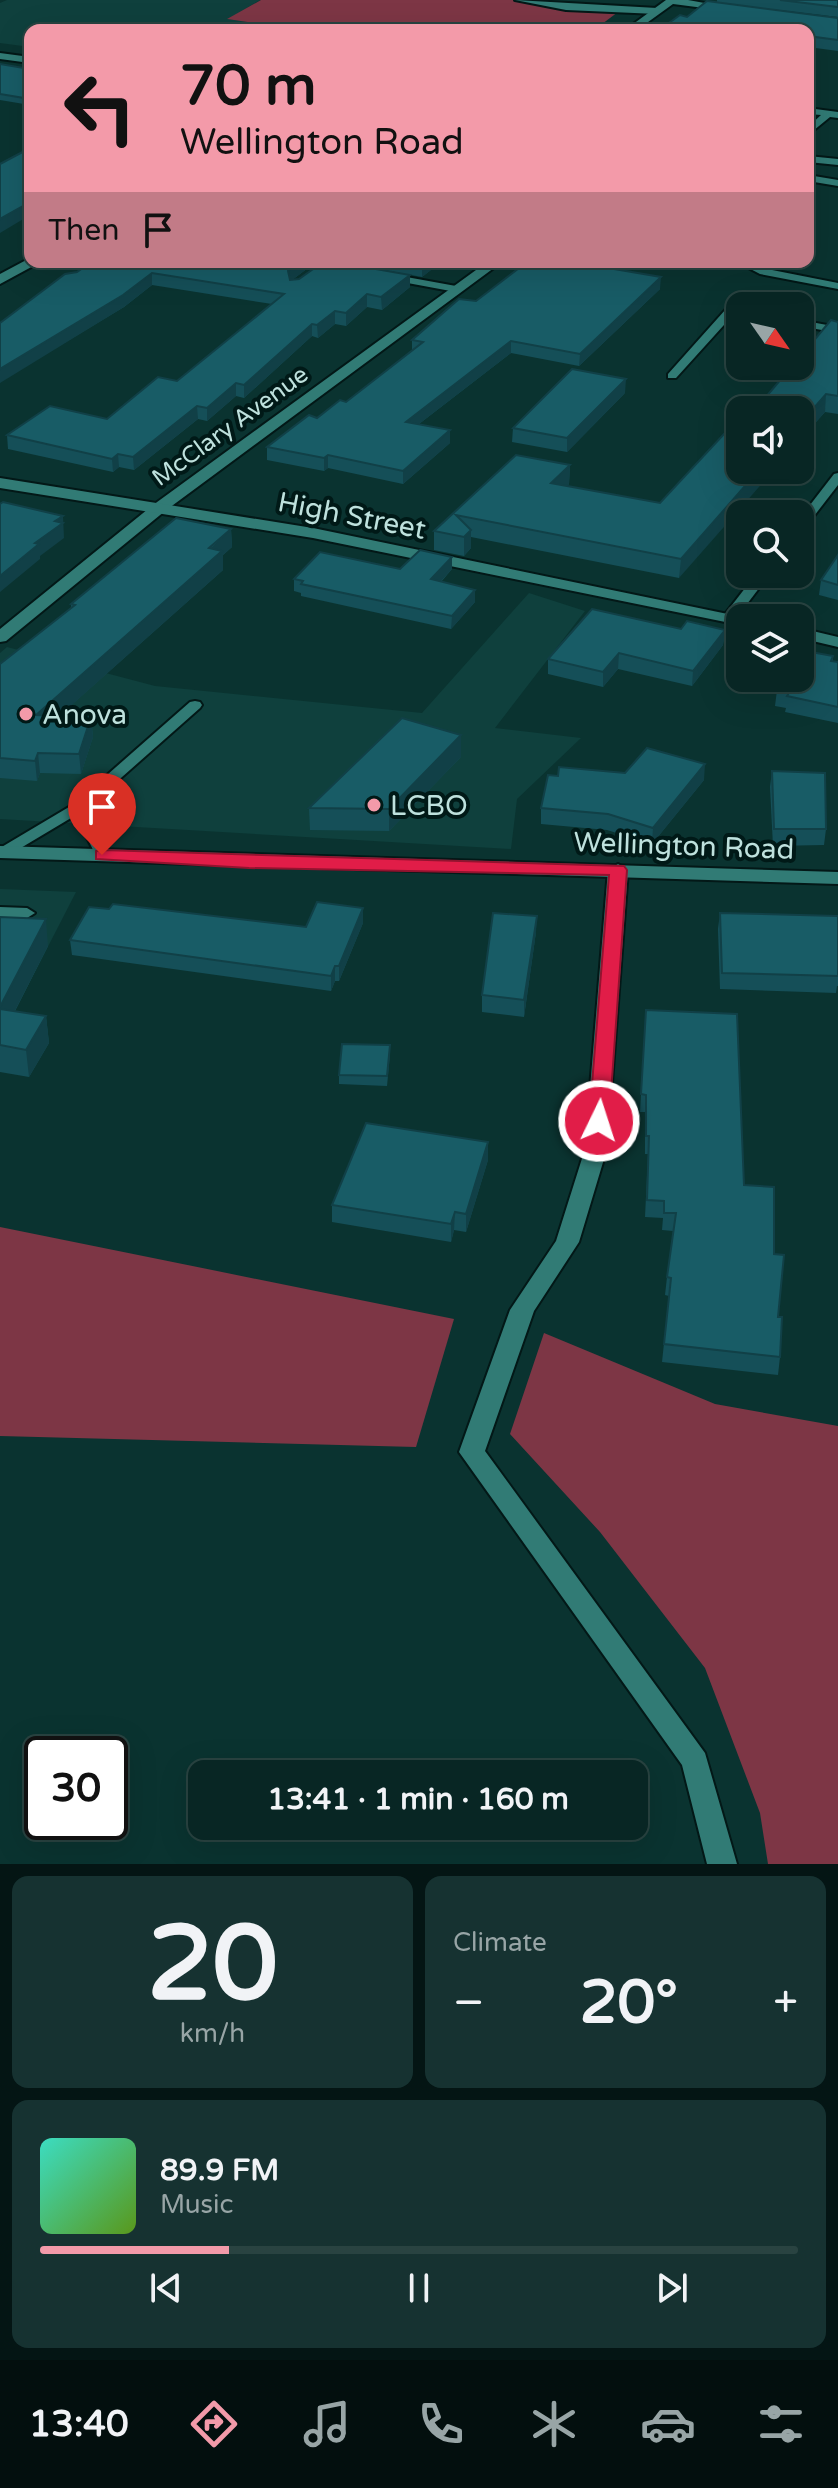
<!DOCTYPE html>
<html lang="en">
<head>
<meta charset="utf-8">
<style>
	:root { --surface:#082624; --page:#163231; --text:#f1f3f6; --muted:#98a5a6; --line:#294341; --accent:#f39aa9 }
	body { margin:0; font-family:"Varela Round",sans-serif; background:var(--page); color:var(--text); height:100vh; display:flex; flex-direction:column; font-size:30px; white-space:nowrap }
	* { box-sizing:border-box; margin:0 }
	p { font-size:26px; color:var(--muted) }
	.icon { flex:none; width:44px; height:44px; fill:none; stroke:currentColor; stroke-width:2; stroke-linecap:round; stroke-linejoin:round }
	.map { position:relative; height:1864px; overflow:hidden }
	.sheet { display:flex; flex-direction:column; gap:12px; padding:12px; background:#041514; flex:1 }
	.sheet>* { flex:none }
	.banner { position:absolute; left:24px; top:24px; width:790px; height:244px; border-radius:16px; box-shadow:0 8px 32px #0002,0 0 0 2px var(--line); background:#f39aa9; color:#111; overflow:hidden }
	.needle { width:52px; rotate:124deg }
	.fabs { position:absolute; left:726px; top:292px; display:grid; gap:16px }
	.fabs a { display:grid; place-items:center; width:88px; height:88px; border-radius:16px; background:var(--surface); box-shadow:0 8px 32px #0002,0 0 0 2px var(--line); font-size:40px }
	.speed { position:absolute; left:24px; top:1736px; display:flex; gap:16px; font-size:40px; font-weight:700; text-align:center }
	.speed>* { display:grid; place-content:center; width:104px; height:104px; border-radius:50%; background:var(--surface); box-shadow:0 8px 32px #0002,0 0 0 2px var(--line); line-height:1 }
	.speed .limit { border:4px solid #111; border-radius:12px; background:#fff; color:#111 }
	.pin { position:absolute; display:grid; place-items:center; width:68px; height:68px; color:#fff; margin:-82px -34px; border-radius:50% 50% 50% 0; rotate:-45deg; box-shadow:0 0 8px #0007 }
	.pin .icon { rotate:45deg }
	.me { position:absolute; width:88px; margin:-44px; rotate:4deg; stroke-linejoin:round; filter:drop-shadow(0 0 6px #0008) }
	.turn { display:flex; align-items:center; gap:28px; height:168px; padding:0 24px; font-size:36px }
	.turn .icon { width:104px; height:104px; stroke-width:2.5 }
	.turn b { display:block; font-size:56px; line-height:68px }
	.then { display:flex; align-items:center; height:76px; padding:0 24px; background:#0003; gap:16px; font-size:30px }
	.big { font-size:60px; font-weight:700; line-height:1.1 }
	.sheet .tile { flex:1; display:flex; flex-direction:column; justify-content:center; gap:12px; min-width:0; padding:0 28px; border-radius:16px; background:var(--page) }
	.sheet .dial { align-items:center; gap:0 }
	.dial b { font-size:104px; line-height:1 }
	.song { display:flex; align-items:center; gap:24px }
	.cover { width:96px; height:96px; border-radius:12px; background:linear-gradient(135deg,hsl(170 70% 55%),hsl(90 70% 35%)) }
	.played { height:8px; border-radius:4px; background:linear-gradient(90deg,var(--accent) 25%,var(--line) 25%) }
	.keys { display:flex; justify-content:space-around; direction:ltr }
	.heat { display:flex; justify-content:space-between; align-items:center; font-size:44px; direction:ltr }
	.sheet .tiles { flex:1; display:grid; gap:12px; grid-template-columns:1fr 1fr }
	.tile:last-child { grid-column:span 2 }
	.trip { position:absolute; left:188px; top:1760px; width:460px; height:80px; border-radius:16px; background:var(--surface); box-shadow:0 8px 32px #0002,0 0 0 2px var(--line); font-weight:700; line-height:80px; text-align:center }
	.dock { display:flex; height:128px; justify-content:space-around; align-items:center; background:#030f0e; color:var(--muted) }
	.dock .icon { width:56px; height:56px }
	.dock .on { color:var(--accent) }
	.dock b { font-size:36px; color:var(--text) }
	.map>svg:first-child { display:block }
</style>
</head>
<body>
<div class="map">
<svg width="838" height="1864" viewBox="0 0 838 1864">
	<rect width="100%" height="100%" fill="#0a3330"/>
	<!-- built -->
	<g fill="#0f403d">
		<polygon points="7,0 260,0 228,19 301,30 30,30 30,47 0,43 0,3"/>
		<polygon points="529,593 585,611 495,728 581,738 517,799 511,849 0,819 0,653 7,647 155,686 422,713"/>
		<polygon points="0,889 76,892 0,1040"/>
	</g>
	<!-- green -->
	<g fill="#7d3645">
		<polygon points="261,0 529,0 584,8 622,9 594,30 301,30 227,19"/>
		<polygon points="0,1227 454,1319 416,1447 0,1436"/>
		<polygon points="544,1333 715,1404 838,1426 838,1864 768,1864 760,1813 705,1668 600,1532 510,1434"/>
	</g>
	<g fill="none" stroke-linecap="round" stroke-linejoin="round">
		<defs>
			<g id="lane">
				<polygon points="515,0 657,8 661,11 657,14 566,10"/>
				<polygon points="808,108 838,112 838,118 830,117 808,135 808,127 821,115 808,114"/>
				<polygon points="808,156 838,159 838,165 808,162"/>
				<polygon points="808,175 838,180 838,186 808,181"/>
				<polygon points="301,262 324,262 345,268 340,271"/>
				<polygon points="737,262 751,262 767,269 838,283 838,289 760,274"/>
				<polygon points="390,274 456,286 461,289 456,292 386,279 386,275"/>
				<polygon points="730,308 740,310 740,316 733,315 676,378 668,378 668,374 726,309"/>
				<polygon points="800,320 838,327 838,333 800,326"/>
				<polygon points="838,473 838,485 804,529 800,530 800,518 834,474"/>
				<polygon points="756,574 770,574 734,621 724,621 722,618"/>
				<polygon points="195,701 200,702 202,705 200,708 87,808 110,855 107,858 97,858 76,815 9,855 0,856 0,848 74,804 190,702"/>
				<polygon points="0,907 27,908 35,913 27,918 0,917"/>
			</g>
			<g id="street">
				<polygon points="666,0 688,0 732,8 727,11 673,4 637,30 625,30"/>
				<polygon points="0,53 30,57 30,63 0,59"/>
				<polygon points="30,258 30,262 37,262 35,265 0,284 0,274"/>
				<polygon points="487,262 502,262 165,511 6,641 0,642 0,629 153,505"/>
				<polygon points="618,864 628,870 607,1149 579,1242 534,1311 485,1451 705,1753 737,1864 707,1864 682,1765 459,1452 510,1310 556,1241 585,1149 608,870"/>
			</g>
			<g id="secondary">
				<polygon points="0,478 313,528 747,618 740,618 740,625 313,538 0,488"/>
				<polygon points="800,628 838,637 838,647 800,638"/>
				<polygon points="0,846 838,872 838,884 0,858"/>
			</g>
		</defs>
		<!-- lane casing -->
		<use href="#lane" stroke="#031817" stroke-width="4"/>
		<!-- street casing -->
		<use href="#street" stroke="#031817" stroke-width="4"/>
		<!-- secondary casing -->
		<use href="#secondary" stroke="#031817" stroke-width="4"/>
		<!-- lane -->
		<use href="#lane" fill="#317b75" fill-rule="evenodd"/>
		<!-- street -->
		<use href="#street" fill="#317b75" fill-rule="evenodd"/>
		<!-- secondary -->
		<use href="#secondary" fill="#317b75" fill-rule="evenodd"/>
	</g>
	<!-- wall -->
	<g fill="#154f58">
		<polygon points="717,0 838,0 838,17 753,7 838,18 838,51 808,47 808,30 687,17 717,3"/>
		<polygon points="0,64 30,69 30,105 0,100"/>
		<polygon points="341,262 441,262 422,277"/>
		<polygon points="527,262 613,262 607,267 660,289 579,366 511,353 419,424 450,430 450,443 403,484 328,468 324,471 267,460 267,447 346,402 412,351 412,340 476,301"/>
		<polygon points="308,268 292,280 410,287 382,310 367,307 346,326 335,324 318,338 312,336 244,398 236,396 207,421 198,419 134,470 119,467 113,472 8,449 7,435 107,419 177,381 272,304 152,285 124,307 11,375 65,274"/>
		<polygon points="838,322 838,414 825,412 800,440"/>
		<polygon points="625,393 567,452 512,442 513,428"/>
		<polygon points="737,420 679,578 471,537 471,548 464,556 434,550 434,531 516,455 570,465 569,484 567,486 660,503"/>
		<polygon points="231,529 232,547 223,555 223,570 59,716 91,717 93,737 81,774 40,773 37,781 0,778 0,664 71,608 71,604"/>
		<polygon points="838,555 838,600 819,595 821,580"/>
		<polygon points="400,569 452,569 441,582 475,602 451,629 301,596 301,593 294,591 294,579"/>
		<polygon points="681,629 725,630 723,645 692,686 618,669 603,687 548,674 548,659"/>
		<polygon points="833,656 833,661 838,662 838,723 785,712 786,708 775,706 777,690"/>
		<polygon points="461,757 389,831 310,830 309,808"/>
		<polygon points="772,771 826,829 824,845 773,846 770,787"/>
		<polygon points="704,780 652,844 607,830 541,824 541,808"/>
		<polygon points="363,908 363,923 339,981 335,981 331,991 72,955 70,940 109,909 306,927"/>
		<polygon points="720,913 838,916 838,986 837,986 836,993 720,989 718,929"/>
		<polygon points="0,917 48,946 15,1011 46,1016 49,1043 29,1077 0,1072"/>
		<polygon points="536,932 524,1017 482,1012 482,995"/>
		<polygon points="646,1010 744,1185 774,1254 780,1357 778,1375 662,1362 669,1296 665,1295 667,1277 673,1231 662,1230 663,1218 645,1217 648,1154 645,1154 645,1112 640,1112"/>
		<polygon points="390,1054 387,1086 339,1084 339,1075"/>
		<polygon points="488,1142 488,1160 466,1232 454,1230 451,1242 332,1222 332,1205"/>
	</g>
	<!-- shaded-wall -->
	<g fill="#114047">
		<polygon points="30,202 30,215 0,233 0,219"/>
		<polygon points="299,262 308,262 308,268 288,283 288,271"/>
		<polygon points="426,262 441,262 422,277 422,265"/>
		<polygon points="601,262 613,262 597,277 597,266"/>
		<polygon points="152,273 152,285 124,307 0,383 0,369"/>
		<polygon points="410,275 410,287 382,310 381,297"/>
		<polygon points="661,277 660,289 579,366 580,354"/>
		<polygon points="367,294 367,307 346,326 346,313"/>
		<polygon points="335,311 335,324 318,338 317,325"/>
		<polygon points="312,324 312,336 244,398 244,385"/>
		<polygon points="511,341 511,353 406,434 406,422"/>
		<polygon points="626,379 625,393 567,452 567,438"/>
		<polygon points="236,383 236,396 207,421 207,408"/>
		<polygon points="826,394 825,412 800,440 800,424"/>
		<polygon points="197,406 198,419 134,470 133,457"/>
		<polygon points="450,430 450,443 403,484 403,471"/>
		<polygon points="118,454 119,467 113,472 112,459"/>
		<polygon points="328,455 328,468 324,471 324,458"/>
		<polygon points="570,465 569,484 551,501 551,483"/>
		<polygon points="759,470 774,470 679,578 681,559"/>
		<polygon points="63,516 64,538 40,556 40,559 0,592 0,576 35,543 55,521"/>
		<polygon points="231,529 232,547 223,555 223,570 38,735 36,715"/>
		<polygon points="471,530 471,548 464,556 464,537"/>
		<polygon points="452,557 452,569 431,592 431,579"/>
		<polygon points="475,590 475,602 451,629 452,616"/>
		<polygon points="725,630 723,645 692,686 693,671"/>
		<polygon points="619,653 618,669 603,687 603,672"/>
		<polygon points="91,717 93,737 81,774 79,754"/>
		<polygon points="461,735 461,757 389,831 389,809"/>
		<polygon points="38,753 40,773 37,781 35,761"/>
		<polygon points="705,764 704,780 652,844 653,828"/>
		<polygon points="363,908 363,923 339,981 339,966"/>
		<polygon points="537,916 536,932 524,1017 524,1000"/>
		<polygon points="46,919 48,946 2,1036 0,1007"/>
		<polygon points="335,966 335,981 331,991 331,976"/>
		<polygon points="46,1016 49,1043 29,1077 26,1050"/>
		<polygon points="488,1142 488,1160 466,1232 466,1214"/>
		<polygon points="455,1212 454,1230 451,1242 451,1224"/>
	</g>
	<!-- building -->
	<g fill="#185c66" stroke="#114047" stroke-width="2">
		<polygon points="780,0 838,0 838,7"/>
		<polygon points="707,1 838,18 838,40 808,36 808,30 659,30 680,15 687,17"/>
		<polygon points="223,23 277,30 212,30"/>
		<polygon points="0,64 30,69 30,99 0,94"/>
		<polygon points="30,148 30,202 0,219 0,164"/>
		<polygon points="91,262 299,262 288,271 290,280 299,279 323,262 336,262 410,275 381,297 367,294 346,313 335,311 317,325 312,324 244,385 236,383 207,408 197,406 133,457 118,454 112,459 7,435 50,406 107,419 158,377 177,381 284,294 152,273 123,295 0,369 0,323 65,274 77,272"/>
		<polygon points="407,262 426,262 422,265"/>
		<polygon points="527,262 601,262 597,266 661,277 580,354 511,341 406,422 450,430 403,471 328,455 324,458 267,447 309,415 317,418 340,400 346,402 423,342 412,340 459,299 476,301"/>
		<polygon points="831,320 838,322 838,396 826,394 800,424 800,410 755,410 792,366 800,366 800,357"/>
		<polygon points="572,369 626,379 567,438 513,428"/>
		<polygon points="737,420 740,420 740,470 759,470 681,559 456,515 471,530 464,537 434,531 516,455 570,465 551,483 660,503"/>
		<polygon points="3,502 63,516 55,521 63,523 35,543 39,544 0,576 0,504"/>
		<polygon points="176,518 231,529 209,548 222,551 36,715 91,717 79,754 38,753 35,761 0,758 0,664 75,605 71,604"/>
		<polygon points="420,550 452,557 431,579 475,590 452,616 301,584 303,581 294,579 320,552 400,569"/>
		<polygon points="838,555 838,585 821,580"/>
		<polygon points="592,609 681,629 687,621 725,630 693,671 619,653 603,672 548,659"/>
		<polygon points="800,650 833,656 831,661 838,662 838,707 787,696 789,693 777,690 783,678 800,678"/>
		<polygon points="402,718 461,735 389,809 309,808"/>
		<polygon points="647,748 705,764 653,828 608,814 541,808 548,775 558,776 559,767 625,773"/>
		<polygon points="772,771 825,773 826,829 774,829"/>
		<polygon points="317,902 363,908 339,966 335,966 331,976 70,940 89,907 109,909 113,904 306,927"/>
		<polygon points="493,913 537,916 524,1000 482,995"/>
		<polygon points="720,913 838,916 838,976 722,973"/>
		<polygon points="0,917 46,919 0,1007"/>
		<polygon points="0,1009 46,1016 26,1050 0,1045"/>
		<polygon points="646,1010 737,1014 744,1185 774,1187 774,1254 784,1255 778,1317 782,1317 780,1357 664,1344 671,1278 667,1277 676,1213 664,1213 664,1201 647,1200 649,1136 646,1136 646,1095 641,1094"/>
		<polygon points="342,1044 390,1045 387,1076 339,1075"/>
		<polygon points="366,1123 488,1142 466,1214 455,1212 451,1224 332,1205"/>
	</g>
	<!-- route -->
	<polygon fill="#e11d48" stroke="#92132f" stroke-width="2" points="102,850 624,866 627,870 609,1121 599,1127 589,1121 609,875 249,868 96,859 96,851"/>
	<!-- markers -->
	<g fill="#f39aa9" stroke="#001917" stroke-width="3">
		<circle cx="26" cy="714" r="8"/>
		<circle cx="374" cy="805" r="8"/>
	</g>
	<g text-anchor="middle" stroke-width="8" stroke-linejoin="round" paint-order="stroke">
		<!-- far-street labels -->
		<g font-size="24" fill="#bee1dd" stroke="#001917">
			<text transform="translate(230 426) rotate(-36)" y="8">McClary Avenue</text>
		</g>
		<!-- street labels -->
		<g font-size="28" fill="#bee1dd" stroke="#001917">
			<text transform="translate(352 515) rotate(11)" y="10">High Street</text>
			<text transform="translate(684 845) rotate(2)" y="10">Wellington Road</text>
		</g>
		<!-- poi labels -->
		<g font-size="28" fill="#bee1dd" stroke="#001917" text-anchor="start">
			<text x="42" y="724">Anova</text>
			<text x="390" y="815">LCBO</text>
		</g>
	</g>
</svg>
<div class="fabs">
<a><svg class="needle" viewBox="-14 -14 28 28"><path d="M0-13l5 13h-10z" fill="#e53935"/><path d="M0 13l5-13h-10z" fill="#98a5a6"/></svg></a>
<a><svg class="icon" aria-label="sound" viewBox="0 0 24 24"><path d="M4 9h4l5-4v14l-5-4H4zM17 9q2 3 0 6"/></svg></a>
<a><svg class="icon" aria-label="search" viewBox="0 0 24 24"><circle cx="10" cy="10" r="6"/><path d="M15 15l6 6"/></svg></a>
<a><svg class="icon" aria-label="layers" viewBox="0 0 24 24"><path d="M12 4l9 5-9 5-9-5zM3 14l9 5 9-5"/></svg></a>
</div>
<div class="speed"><div class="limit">30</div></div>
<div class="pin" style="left:102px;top:855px;background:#d93025"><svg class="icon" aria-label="arrive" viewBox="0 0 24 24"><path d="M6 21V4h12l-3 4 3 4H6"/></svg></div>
<svg class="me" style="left:599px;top:1121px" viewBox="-20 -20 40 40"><circle r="17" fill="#e11d48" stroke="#fff" stroke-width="3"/><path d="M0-11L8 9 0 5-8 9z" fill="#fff"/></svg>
<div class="trip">13:41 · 1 min · 160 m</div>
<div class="banner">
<div class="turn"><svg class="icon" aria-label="left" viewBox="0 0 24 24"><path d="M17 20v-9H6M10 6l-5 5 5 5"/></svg><div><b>70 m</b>Wellington Road</div></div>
<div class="then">Then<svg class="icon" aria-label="arrive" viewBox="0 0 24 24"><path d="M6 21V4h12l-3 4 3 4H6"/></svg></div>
</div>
</div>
<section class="sheet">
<div class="tiles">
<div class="tile dial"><b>20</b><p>km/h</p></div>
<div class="tile"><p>Climate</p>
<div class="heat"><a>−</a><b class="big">20°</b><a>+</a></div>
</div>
<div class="tile">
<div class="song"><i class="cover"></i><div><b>89.9 FM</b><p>Music</p></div></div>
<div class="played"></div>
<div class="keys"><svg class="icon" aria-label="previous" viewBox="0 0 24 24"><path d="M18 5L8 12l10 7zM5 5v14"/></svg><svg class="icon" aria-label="pause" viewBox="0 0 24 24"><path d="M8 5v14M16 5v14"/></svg><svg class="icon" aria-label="next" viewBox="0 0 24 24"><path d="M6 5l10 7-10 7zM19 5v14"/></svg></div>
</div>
</div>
</section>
<nav class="dock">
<b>13:40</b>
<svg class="icon on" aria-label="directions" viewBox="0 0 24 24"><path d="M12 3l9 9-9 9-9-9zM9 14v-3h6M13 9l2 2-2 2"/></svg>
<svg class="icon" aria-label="music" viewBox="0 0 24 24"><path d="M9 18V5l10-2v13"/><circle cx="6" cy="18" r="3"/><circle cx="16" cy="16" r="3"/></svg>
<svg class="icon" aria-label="phone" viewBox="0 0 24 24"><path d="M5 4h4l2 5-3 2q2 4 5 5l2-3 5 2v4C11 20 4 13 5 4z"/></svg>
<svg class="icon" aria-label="climate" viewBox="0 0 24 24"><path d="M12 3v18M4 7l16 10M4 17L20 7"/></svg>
<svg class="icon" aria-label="car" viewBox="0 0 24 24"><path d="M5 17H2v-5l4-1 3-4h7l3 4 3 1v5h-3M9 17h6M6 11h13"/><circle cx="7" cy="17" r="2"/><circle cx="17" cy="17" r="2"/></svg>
<svg class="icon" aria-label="filters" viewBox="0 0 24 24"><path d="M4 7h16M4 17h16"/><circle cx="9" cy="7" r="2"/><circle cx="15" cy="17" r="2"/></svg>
</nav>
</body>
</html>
